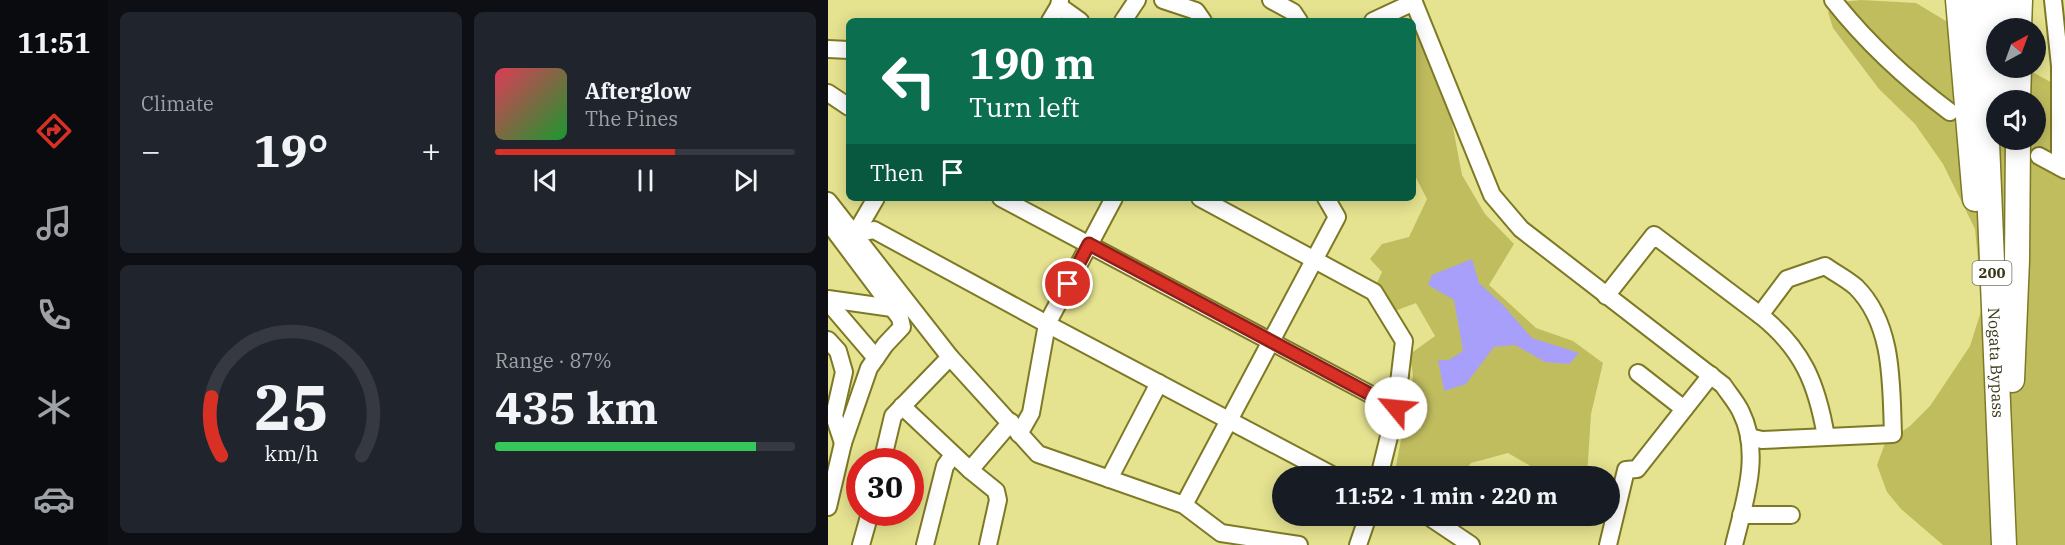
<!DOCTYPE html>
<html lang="en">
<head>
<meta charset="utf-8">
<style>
	:root { --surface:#171b24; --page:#20242c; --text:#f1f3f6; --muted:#9ea1a6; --line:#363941; --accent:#d93025 }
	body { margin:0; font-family:"IBM Plex Serif",serif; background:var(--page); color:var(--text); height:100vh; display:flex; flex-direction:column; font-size:22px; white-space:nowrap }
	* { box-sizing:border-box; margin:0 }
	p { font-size:20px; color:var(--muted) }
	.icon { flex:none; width:33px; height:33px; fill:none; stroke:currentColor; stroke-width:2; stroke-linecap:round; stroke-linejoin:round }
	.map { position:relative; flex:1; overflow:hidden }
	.side { display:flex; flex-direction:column; gap:12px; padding:12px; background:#0d0f14; width:720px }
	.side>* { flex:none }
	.top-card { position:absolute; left:18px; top:18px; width:570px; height:183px; border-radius:9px; box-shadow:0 3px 15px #0003; background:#0b6e4f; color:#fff; overflow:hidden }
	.needle { width:39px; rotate:41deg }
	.fabs { position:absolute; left:1158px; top:18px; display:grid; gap:12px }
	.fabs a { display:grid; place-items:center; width:60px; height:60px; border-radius:50%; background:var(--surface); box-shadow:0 3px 15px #0003; font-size:30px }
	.speed { position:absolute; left:18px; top:448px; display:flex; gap:12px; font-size:30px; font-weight:700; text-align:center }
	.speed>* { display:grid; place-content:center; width:78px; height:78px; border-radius:50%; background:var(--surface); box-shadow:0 3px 15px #0003; line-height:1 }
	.speed .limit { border:9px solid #d22; background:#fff; color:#111 }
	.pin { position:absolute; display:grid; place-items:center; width:51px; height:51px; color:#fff; margin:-26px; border:3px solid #fff; border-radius:50%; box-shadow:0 2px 6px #0007 }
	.me { position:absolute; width:66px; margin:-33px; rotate:298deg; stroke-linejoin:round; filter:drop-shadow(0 0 4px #0008) }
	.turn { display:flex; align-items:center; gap:21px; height:126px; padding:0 24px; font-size:27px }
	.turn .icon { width:78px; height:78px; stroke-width:2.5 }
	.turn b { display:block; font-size:42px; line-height:51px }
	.then { display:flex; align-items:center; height:57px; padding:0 24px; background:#0003; gap:12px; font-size:22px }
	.big { font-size:45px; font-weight:700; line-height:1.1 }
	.side .widget { flex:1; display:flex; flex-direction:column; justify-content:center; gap:9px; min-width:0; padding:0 21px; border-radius:9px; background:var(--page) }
	.side .dial { align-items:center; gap:0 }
	.dial svg { height:156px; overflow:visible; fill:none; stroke:var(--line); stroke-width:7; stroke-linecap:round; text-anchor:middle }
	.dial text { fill:var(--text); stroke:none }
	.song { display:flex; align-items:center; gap:18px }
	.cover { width:72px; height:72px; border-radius:9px; background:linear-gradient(135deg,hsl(350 70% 55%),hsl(130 70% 35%)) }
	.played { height:6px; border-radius:3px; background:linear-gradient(90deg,var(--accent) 60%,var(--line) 60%) }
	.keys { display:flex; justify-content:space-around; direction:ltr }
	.heat { display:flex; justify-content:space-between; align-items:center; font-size:33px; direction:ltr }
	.charge { height:9px; border-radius:4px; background:linear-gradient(90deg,#34c759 87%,var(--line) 0) }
	.side .tiles { flex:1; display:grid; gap:12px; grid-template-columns:repeat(2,1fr) }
	.trip { position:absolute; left:444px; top:466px; width:348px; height:60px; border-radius:30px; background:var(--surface); box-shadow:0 3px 15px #0003; font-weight:700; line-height:60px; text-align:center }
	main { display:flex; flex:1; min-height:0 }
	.tabs { display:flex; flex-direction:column; width:108px; justify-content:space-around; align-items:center; background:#090b0e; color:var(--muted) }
	.tabs .icon { width:42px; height:42px }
	.tabs .on { color:var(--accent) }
	.tabs b { font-size:27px; color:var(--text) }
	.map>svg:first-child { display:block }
</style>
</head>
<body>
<main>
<nav class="tabs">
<b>11:51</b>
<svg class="icon on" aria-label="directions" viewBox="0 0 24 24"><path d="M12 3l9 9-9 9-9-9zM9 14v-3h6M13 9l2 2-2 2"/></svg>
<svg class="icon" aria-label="music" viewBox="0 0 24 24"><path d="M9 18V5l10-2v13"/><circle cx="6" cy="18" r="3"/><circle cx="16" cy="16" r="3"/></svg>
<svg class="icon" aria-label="phone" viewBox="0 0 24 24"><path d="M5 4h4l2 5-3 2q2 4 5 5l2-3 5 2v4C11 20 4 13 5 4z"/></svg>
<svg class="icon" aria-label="climate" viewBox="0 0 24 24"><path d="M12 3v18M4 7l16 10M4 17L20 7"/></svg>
<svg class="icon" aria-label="car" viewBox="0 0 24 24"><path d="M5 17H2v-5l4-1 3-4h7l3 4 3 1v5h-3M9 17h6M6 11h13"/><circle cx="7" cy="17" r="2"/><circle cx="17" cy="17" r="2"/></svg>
</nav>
<section class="side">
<div class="tiles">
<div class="widget"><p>Climate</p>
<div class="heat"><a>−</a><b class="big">19°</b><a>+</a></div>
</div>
<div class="widget">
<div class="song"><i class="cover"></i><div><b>Afterglow</b><p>The Pines</p></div></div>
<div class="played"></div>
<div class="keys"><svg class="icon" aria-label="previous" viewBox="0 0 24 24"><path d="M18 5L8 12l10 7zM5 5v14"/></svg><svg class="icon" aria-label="pause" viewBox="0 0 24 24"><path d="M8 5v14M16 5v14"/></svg><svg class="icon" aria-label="next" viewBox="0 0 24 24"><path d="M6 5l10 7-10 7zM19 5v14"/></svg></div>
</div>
<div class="widget dial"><svg viewBox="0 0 100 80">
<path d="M14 69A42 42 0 1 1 86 69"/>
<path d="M14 69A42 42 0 0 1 9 39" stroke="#d93025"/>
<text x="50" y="56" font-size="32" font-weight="700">25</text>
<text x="50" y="72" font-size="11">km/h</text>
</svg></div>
<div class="widget"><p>Range · 87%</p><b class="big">435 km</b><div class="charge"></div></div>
</div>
</section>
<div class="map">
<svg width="1237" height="545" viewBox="0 0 1237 545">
	<rect width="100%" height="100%" fill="#e5e390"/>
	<!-- green -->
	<g fill="#c0bd5f" fill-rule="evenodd">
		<path d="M 1033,0 L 1088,3 L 1168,51 L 1168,68 L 1197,68 L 1237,90 L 1237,545 L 1115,545 L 1073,509 L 1059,492 L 1049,465 L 1057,443 L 1082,426 L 1102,406 L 1142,346 L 1154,308 L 1152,281 L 1147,229 L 1115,164 L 1087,124 L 1051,89 L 1005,28 L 1000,12 L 1012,2 ZM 1168,100 L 1208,100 L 1208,140 L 1168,140 Z"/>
		<polygon points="585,24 623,117 634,175 657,214 686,244 661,285 708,328 745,341 775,363 763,414 759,477 715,477 711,471 680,453 643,463 633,477 566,477 585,376 582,354 607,336 588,303 567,311 548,285 554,272 542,259 554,244 581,237 599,199 585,172"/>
	</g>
	<!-- water -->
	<polygon fill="#a79ffa" points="644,259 651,283 674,304 704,338 751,353 741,364 717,362 687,345 666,347 638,384 616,391 610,360 621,360 635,351 626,300 600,285 604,275"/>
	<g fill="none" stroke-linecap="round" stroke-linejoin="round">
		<defs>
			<g id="minor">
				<polyline points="335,0 368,11 375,21"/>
				<polyline points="443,0 465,12 471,21"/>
				<path d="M 585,0 L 664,195 L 693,229 L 895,385 C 901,394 909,403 913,412 C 934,454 916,503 906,545"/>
				<path d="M 1005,0 C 1039,43 1078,79 1122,112"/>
				<polyline points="1225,0 1232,66 1232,167"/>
				<polyline points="231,6 252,21"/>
				<polyline points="222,21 231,6 232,0"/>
				<polyline points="295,21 309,0"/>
				<polyline points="545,21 586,2"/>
				<polyline points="0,49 21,50"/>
				<polyline points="0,93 21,107"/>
				<polyline points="1211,156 1237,170"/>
				<polyline points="173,198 568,408"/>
				<polyline points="372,198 546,292 576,341 568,408 551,477"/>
				<polyline points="0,201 122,357 210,454 356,505 393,533 471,545"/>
				<polyline points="0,222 72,318 74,327 57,345 41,368 15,443 0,507"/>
				<polyline points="27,234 46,230 219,324 508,477"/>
				<polyline points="27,234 48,198"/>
				<path d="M 778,296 L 826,235 L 932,315 L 959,279 L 997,266 C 1007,273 1019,279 1028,287 C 1066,325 1063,385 1065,434 L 934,440 L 921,437"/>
				<polyline points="0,299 64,308"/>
				<polyline points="0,302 48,358"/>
				<path d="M 932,315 C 975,349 989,384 998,437"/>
				<polyline points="0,340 10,351 16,372 6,416 15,443"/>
				<polyline points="810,373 856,409"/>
				<polyline points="74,406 142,470 168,491 170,500 160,545"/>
				<polyline points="191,434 203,413 219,324 286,198"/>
				<polyline points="54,462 65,416 122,357"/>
				<polyline points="142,470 183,422"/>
				<polyline points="281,479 331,383"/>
				<polyline points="356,505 509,217 498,198"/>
				<polyline points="913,515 963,515"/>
				<polyline points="600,516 643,545"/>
				<polyline points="33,545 42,513"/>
				<polyline points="97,545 117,466 125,455"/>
				<polyline points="530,545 540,516"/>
				<polyline points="780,545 798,470 809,469 883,375"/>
			</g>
			<g id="highway">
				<polyline points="1130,0 1147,199"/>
				<path id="s1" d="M 1153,0 L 1176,545"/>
				<polyline points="1170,0 1171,28"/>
				<polyline points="1191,28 1192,0"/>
				<polyline points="1173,68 1174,100"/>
				<polyline points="1190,100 1191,68"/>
				<polyline points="1184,380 1189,260 1190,140"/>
			</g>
		</defs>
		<!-- minor casing -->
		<use href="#minor" stroke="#7d7925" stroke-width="20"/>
		<!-- highway casing -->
		<use href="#highway" stroke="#7d7925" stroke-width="27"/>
		<!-- minor -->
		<use href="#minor" stroke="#fff" stroke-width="16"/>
		<!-- highway -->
		<use href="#highway" stroke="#fff" stroke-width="24"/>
	</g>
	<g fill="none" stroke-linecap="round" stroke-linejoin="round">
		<defs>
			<polyline id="route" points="240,284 261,244 568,408"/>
		</defs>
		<!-- route casing -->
		<use href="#route" stroke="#8d1f18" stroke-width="15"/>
		<!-- route -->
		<use href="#route" stroke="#d93025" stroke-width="10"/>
	</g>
	<g text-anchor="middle" stroke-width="6" stroke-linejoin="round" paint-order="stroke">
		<!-- shield labels -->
		<rect fill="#fff" stroke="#74745c" stroke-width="1.5" x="1144.5" y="261" width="39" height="24" rx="4.5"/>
		<g font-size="15" font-weight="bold" fill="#393816">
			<text x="1164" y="278">200</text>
		</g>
		<!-- street labels -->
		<g font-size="16" fill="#393816" stroke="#fff">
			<text dy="6" stroke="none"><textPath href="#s1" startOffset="363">Nogata Bypass</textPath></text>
		</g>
	</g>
</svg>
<div class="fabs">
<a><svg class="needle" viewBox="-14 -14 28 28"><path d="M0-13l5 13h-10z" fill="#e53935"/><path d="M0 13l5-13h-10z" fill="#9ea1a6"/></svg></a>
<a><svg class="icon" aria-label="sound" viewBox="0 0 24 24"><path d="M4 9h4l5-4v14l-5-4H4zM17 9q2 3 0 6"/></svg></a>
</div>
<div class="speed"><div class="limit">30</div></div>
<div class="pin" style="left:240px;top:284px;background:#d93025"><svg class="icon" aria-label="arrive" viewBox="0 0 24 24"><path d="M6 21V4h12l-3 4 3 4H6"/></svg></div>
<svg class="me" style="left:568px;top:408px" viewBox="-20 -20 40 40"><circle r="19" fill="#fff"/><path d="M0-13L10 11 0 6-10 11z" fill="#d93025"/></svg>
<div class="trip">11:52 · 1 min · 220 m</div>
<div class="top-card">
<div class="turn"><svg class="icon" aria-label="left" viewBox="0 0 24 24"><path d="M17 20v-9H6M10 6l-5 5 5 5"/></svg><div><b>190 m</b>Turn left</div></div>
<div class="then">Then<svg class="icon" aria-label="arrive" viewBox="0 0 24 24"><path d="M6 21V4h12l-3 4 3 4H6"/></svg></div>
</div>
</div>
</main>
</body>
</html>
